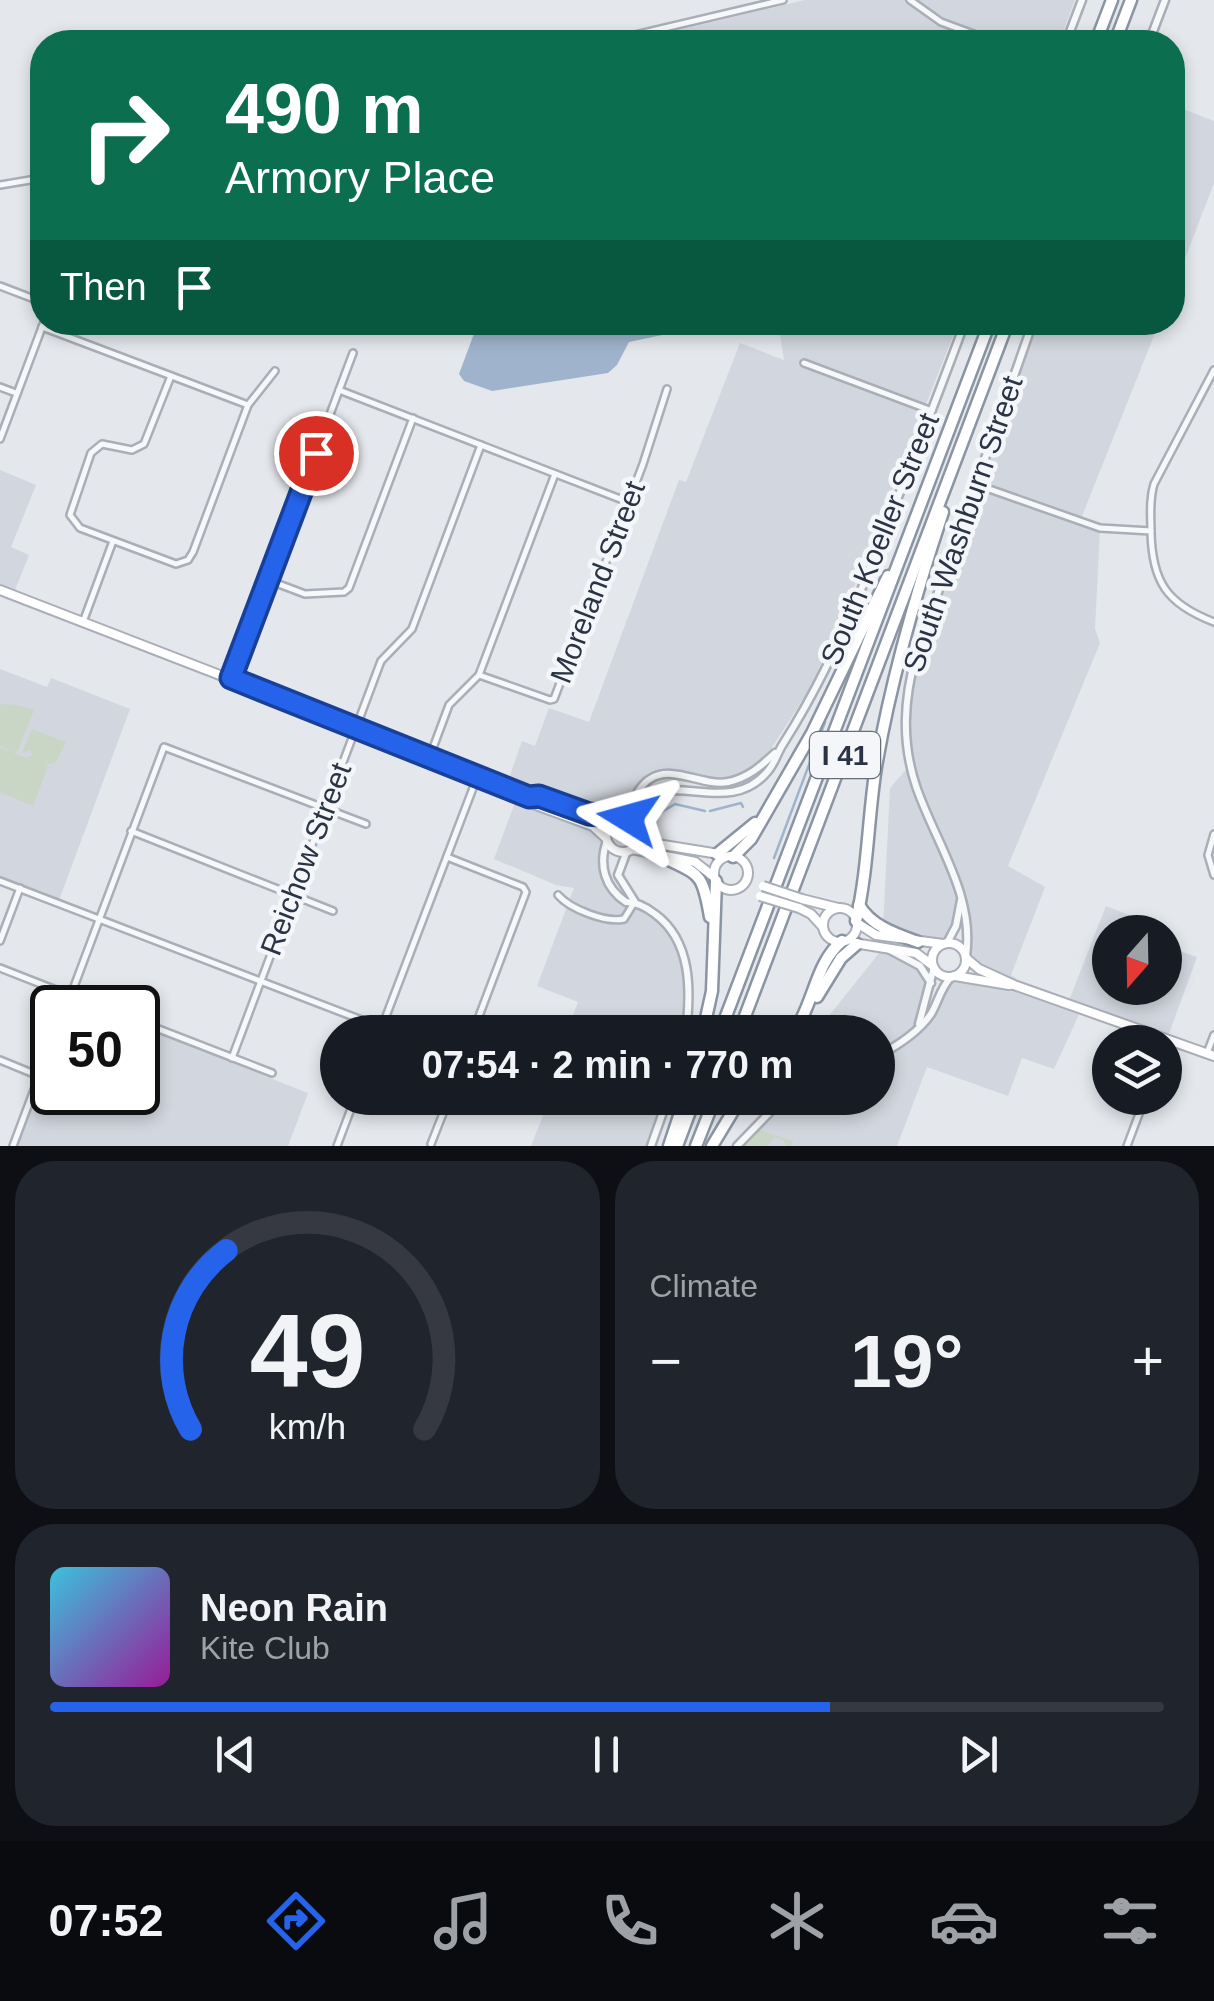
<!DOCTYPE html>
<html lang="en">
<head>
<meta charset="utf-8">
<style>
	:root { --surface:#171b24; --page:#20242c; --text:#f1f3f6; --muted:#9ea1a6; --line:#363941; --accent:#2563eb }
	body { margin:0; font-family:Arial,sans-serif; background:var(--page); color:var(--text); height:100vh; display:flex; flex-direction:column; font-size:38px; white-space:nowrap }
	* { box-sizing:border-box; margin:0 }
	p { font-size:32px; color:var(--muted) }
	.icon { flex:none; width:55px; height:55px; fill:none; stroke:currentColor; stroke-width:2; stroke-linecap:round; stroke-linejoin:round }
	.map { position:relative; height:1146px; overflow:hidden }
	.panel { display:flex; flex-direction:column; gap:15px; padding:15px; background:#0d0f14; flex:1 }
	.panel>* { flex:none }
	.banner { position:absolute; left:30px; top:30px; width:1155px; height:305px; border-radius:40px; box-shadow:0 5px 15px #0003; background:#0b6e4f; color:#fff; overflow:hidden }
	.needle { width:65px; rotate:200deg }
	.tools { position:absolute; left:1092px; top:915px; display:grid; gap:20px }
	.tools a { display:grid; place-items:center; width:90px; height:90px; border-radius:50%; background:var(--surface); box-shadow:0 5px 15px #0003; font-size:50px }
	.speed { position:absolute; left:30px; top:985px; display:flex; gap:20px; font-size:50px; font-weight:700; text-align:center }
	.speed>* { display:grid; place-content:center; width:130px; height:130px; border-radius:50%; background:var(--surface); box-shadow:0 5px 15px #0003; line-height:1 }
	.speed .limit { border:5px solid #111; border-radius:15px; background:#fff; color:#111 }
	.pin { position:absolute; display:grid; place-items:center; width:85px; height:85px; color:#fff; margin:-42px; border:5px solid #fff; border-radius:50%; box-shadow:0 2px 10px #0007 }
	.me { position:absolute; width:110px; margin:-55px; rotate:278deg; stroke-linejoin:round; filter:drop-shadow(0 0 8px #0008) }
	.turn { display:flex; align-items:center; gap:35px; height:210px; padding:0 30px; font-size:45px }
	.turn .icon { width:130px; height:130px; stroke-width:2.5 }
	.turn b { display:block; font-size:70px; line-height:85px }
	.then { display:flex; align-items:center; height:95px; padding:0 30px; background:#0003; gap:20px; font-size:38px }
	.big { font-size:75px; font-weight:800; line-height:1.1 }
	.panel .card { flex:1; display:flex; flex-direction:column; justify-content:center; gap:15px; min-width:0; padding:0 35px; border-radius:40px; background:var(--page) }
	.panel .dial { align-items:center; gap:0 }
	.dial svg { height:260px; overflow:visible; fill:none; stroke:var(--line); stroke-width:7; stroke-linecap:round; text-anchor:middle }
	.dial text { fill:var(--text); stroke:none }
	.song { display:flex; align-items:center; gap:30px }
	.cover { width:120px; height:120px; border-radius:15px; background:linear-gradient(135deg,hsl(190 70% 55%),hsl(300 70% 35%)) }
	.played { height:10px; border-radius:5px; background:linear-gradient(90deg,var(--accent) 70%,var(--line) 70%) }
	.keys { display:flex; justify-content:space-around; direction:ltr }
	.heat { display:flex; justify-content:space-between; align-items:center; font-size:55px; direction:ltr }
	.panel .tiles { flex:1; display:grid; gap:15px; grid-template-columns:1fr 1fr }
	.card:last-child { grid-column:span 2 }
	.trip { position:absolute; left:320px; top:1015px; width:575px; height:100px; border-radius:50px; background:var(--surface); box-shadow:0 5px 15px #0003; font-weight:800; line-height:100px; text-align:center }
	.menu { display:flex; height:160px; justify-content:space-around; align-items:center; background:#090b0e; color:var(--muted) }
	.menu .icon { width:70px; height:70px }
	.menu .current { color:var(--accent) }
	.menu b { font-size:45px; color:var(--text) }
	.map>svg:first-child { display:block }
</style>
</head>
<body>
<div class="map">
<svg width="1214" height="1146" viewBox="0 0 1214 1146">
	<rect width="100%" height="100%" fill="#e4e7ec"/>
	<!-- built -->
	<g fill="#d2d6de">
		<polygon points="805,0 1075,0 1059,42 628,42"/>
		<polygon points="1173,105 1214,121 1214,183 1173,290"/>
		<polygon points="778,323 958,323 835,635 809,690 769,752 751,768 733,777 715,779 674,770 659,771 639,782 622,811 606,813 583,808 508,781 522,741 535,746 549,708 589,722 679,480 686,482 740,343 784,360"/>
		<polygon points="1033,323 1159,323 1080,521 1100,528 1095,629 1100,643 1008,866 1045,887 1011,975 1016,978 1014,984 1068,1003 1106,906 1129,915 1124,930 1130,932 1110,932 1110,988 1165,988 1165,946 1197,957 1167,1039 1082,1008 1054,1069 1022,1058 1008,1096 927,1067 897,1146 737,1146 791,1098 878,1098 878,1032 816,1032 884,947 917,963 931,983 919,1023 930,1015 951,977 1011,984 966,958 962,901 956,926 943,944 883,928 890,788 911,764 908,752 910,677"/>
		<polygon points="0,470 36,485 11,547 29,555 13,595 0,590"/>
		<polygon points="0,669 47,687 51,678 130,709 58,903 0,881"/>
		<polygon points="529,797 536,805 585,823 606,838 604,876 626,902 635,902 660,918 685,957 686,1032 567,1032 578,1002 537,986 574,888 556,885 494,859 516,800"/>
		<polygon points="138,1026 308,1093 288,1146 18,1146 52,1055 52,1092 138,1092"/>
		<polygon points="550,1098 668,1098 651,1146 531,1146"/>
	</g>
	<!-- green -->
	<g fill="#c9d6c5">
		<polygon points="0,704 17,705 34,710 18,750 14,753 26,758 32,755 30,750 22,753 32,729 66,742 56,762 45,765 51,768 47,769 33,806 0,792 0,748 13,752 0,746"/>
		<polygon points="760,1130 793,1141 792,1146 786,1146 784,1141 775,1137 767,1146 745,1146"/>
	</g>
	<!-- water -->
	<polygon fill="#9fb4cc" points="478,323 478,322 678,323 667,334 629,342 617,365 608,373 492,391 464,381 459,374"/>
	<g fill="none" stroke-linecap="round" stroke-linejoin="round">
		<!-- stream -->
		<g stroke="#9fb4cc" stroke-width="2.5">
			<polyline points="710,811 741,803 743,807"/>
			<polyline points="657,815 675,804 705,811"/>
			<polyline points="774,858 825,722"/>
		</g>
		<defs>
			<g id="minor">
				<polyline points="910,0 941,22 995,42"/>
				<polyline points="605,42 783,0"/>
				<polyline points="0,185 42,178"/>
				<polyline points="0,286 42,302"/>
				<polyline points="42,327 248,405"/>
				<polyline points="804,363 932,411"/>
				<path d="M 1214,370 L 1154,484 C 1149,500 1151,516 1151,532 C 1152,582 1167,604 1214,622"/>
				<polyline points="171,376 144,444 132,450 102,444 91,453 70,515 80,528 176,564 188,560 193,552 248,405 275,371"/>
				<polyline points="0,387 16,393"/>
				<polyline points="339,390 628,502"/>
				<polyline points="0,439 44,322"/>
				<polyline points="975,484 1100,528 1151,531"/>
				<polyline points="268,580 305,594 344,592 349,588 413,418"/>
				<polyline points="83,622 113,541"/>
				<polyline points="479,675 550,700 554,699 643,464 667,389"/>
				<polyline points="231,678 353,353"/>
				<polyline points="430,756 449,705 479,675 555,474"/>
				<polyline points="131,831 333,911"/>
				<polyline points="1214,834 1208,855 1214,875"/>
				<polyline points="447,857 523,887 526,892 473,1032"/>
				<polyline points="0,881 393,1032"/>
				<path d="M 558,895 C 570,909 606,923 624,919 L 634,903"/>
				<polyline points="0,941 20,888"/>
				<polyline points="0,968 102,1008"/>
				<polyline points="66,1008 164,747 366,824"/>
				<polyline points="138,1021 272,1073"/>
				<polyline points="380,1032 478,775"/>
				<polyline points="1207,1053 1214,1035"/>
				<polyline points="232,1058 381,661 412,629 481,445"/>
				<polyline points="0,1060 39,1076"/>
				<polyline points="431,1144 449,1098"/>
				<polyline points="13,1146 52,1042"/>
				<polyline points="337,1146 355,1098"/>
				<polyline points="1127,1146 1145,1098"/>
			</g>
			<g id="tertiary">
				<polyline points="1066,42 1082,0"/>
				<polyline points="1149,42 1165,0"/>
				<path d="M 623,818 C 632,805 637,787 650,779 C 673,764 703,787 728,782 C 748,778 761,766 775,753"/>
				<path d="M 639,829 C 648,750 723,826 768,771 C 775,763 777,753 783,744 C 818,689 844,633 868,573 C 901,490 934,406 965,322"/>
				<path d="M 607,841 C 598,865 605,888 626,902 C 637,902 646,907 655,914 C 692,941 691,991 686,1032"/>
				<polyline points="627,851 618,875 635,902"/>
				<polyline points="947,943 956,926 961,900"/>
				<polyline points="890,950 920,966 931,983"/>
				<path d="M 966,956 C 975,895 935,842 916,786 C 901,741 904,699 916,655 L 1033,322"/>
				<polyline points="919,1024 934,967"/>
				<path d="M 878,1056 C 897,1046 918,1033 931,1014 C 939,1000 940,989 951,977"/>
				<polyline points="651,1146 668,1098"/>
				<polyline points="737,1146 773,1109 791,1098"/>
			</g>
			<g id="secondary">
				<polyline points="0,590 478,775 529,797 536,805 593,826 606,838"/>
				<polyline points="529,797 539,797 589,814 616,817"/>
				<circle cx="623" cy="835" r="17"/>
				<polyline points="640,832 657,844 719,854"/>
				<polyline points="632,849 695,862 714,877"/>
				<circle cx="731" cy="873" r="17"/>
				<polyline points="802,899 838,908"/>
				<polyline points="799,908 811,914 822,926"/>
				<circle cx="840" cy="925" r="17"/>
				<polyline points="857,923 876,935 943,944"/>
				<polyline points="854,943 916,953 932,965"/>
				<circle cx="949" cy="960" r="17"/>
				<polyline points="966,958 979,969 1014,985 1214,1056"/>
				<polyline points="955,976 1009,985"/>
			</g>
			<g id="motorway">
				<polyline points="1096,42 1112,0"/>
				<polyline points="1115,42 1131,0"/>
				<polyline points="717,854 755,823"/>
				<path d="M 659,855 C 699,876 702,869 710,917"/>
				<polyline points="733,857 751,839 812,733 888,576"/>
				<path d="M 859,905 C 871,926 896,934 918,942"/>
				<path d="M 856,921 C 868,871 868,817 876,767 C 891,679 915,596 943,512"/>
				<polyline points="817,997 841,958 857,944"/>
				<polyline points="703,1032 712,991 716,881"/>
				<polyline points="720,1032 990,322"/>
				<polyline points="739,1032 1008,322"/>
				<path d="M 794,1032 C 814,1004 815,963 842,941"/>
				<polyline points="669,1146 685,1098"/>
				<polyline points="677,1146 695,1098"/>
				<polyline points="696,1146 715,1098"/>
				<polyline points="712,1146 741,1098"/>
			</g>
		</defs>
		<!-- minor casing -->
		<use href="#minor" stroke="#a9aeb7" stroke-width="10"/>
		<!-- tertiary casing -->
		<use href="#tertiary" stroke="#a9aeb7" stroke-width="11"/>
		<!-- secondary casing -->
		<use href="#secondary" stroke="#a9aeb7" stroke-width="12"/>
		<!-- motorway casing -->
		<use href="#motorway" stroke="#8b94a3" stroke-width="15"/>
		<!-- minor -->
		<use href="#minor" stroke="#f7f8fa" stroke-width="5"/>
		<!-- tertiary -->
		<use href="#tertiary" stroke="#f7f8fa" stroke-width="6"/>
		<!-- secondary -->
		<use href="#secondary" stroke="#fff" stroke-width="8"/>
		<!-- motorway -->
		<use href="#motorway" stroke="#fff" stroke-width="10"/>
		<defs>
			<g id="secondary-bridge">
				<polyline points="763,886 802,899"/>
				<polyline points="760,896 799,908"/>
			</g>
		</defs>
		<!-- secondary-bridge casing -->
		<use href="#secondary-bridge" stroke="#a9aeb7" stroke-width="12" stroke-linecap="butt"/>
		<!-- secondary-bridge -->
		<use href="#secondary-bridge" stroke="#fff" stroke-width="8"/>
	</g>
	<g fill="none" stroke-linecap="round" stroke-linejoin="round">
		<defs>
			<polyline id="route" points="316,453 231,678 529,797 539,796 589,814 628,818"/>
		</defs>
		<!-- route casing -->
		<use href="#route" stroke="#184099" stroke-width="25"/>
		<!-- route -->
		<use href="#route" stroke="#2563eb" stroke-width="18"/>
	</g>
	<g text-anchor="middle" stroke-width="9" stroke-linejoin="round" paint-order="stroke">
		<!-- shield labels -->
		<rect fill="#f4f6f9" stroke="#676e7b" stroke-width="2.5" x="810" y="732" width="70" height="46" rx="8"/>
		<g font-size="28" font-weight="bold" fill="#2b3445">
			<text x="845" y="765">I 41</text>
		</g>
		<!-- street labels -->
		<g font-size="30" fill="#2b3445" stroke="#f4f6f9">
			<text transform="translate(963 524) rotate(-71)" y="10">South Washburn Street</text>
			<text transform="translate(880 539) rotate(-68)" y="10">South Koeller Street</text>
			<text transform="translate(598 582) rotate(-69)" y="10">Moreland Street</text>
			<text transform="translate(306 859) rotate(-69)" y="10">Reichow Street</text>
		</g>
	</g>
</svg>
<div class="tools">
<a><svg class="needle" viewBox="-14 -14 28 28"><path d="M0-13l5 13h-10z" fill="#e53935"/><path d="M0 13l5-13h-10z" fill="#9ea1a6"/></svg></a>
<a><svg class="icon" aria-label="layers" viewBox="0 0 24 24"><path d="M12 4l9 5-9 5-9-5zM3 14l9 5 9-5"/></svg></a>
</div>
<div class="speed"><div class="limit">50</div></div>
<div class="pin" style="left:316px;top:453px;background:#d93025"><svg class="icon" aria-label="arrive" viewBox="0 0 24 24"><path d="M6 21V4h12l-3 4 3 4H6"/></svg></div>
<svg class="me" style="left:628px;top:818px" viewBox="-20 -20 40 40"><path d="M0-17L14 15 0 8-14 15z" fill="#2563eb" stroke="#fff" stroke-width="4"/></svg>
<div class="trip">07:54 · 2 min · 770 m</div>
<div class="banner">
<div class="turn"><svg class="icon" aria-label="right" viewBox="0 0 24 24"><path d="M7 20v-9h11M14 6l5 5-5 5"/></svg><div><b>490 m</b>Armory Place</div></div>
<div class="then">Then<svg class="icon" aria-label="arrive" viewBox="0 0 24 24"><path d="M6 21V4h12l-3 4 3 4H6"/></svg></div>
</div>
</div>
<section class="panel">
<div class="tiles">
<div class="card dial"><svg viewBox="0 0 100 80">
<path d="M14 69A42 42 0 1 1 86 69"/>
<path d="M14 69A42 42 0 0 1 25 14" stroke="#2563eb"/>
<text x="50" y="56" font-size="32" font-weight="700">49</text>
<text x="50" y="72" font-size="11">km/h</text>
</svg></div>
<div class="card"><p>Climate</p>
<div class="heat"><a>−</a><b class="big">19°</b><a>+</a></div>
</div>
<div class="card">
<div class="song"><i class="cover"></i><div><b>Neon Rain</b><p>Kite Club</p></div></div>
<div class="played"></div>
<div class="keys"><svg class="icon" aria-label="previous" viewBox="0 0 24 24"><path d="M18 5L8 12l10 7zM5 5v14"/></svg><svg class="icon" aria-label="pause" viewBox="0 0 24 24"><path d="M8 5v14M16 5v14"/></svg><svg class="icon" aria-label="next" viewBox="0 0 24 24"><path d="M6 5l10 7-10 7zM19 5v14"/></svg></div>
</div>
</div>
</section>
<nav class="menu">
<b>07:52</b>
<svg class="icon current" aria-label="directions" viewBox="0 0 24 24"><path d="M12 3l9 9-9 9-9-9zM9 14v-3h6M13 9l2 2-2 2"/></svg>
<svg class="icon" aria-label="music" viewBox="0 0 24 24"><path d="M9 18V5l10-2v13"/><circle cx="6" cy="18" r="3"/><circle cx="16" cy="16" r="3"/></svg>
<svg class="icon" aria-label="phone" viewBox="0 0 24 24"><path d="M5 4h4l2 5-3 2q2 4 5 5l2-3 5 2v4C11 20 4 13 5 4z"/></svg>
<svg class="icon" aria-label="climate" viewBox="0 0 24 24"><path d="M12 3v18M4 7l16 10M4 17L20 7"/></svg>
<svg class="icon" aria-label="car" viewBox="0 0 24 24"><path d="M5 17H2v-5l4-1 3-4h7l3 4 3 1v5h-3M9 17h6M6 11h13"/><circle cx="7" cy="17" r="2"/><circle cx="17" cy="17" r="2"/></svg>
<svg class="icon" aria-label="filters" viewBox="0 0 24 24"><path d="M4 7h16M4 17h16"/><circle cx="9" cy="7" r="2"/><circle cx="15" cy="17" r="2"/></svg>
</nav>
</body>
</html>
